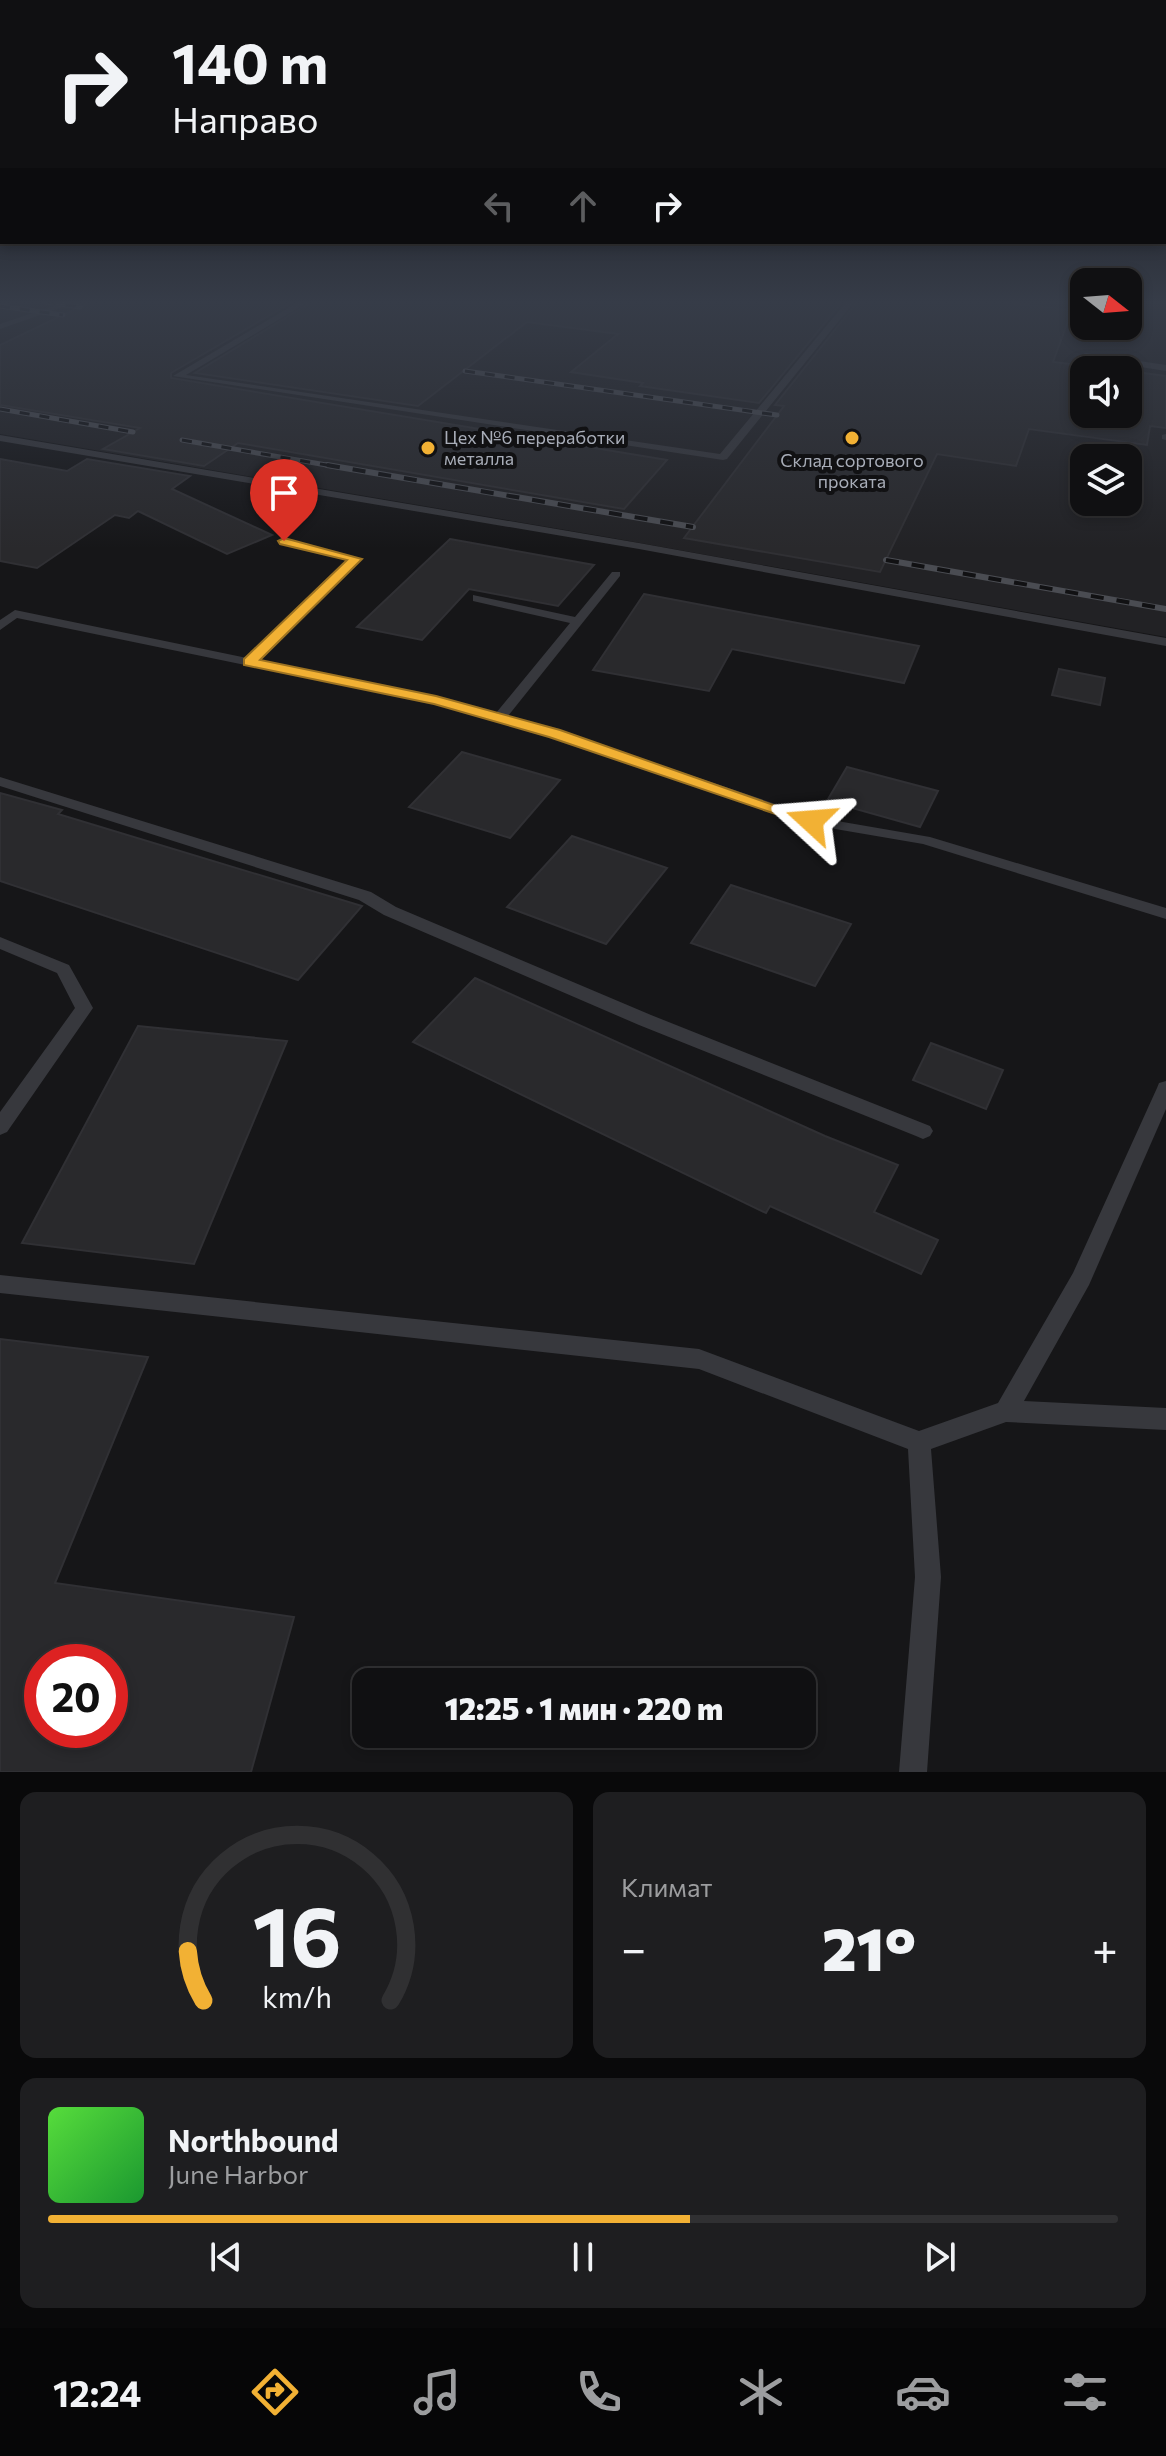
<!DOCTYPE html>
<html lang="ru">
<head>
<meta charset="utf-8">
<style>
	:root { --surface:#101012; --page:#1e1e20; --text:#f1f3f6; --muted:#9c9d9f; --line:#303032; --accent:#f2b134 }
	body { margin:0; font-family:Commissioner,sans-serif; background:var(--page); color:var(--text); height:100vh; display:flex; flex-direction:column; font-size:30px; white-space:nowrap }
	* { box-sizing:border-box; margin:0 }
	p { font-size:26px; color:var(--muted) }
	.icon { flex:none; width:44px; height:44px; fill:none; stroke:currentColor; stroke-width:2; stroke-linecap:round; stroke-linejoin:round }
	.map { position:relative; height:1772px; overflow:hidden }
	.panel { display:flex; flex-direction:column; gap:20px; padding:20px; background:#09090a; flex:1 }
	.panel>* { flex:none }
	.hud { position:absolute; left:0px; top:0px; width:1166px; height:244px; box-shadow:0 4px 12px #0003,0 0 0 2px var(--line); background:#101012; color:var(--text); overflow:hidden }
	.needle { width:52px; rotate:107deg }
	.controls { position:absolute; left:1070px; top:268px; display:grid; gap:16px }
	.controls a { display:grid; place-items:center; width:72px; height:72px; border-radius:16px; background:var(--surface); box-shadow:0 4px 12px #0003,0 0 0 2px var(--line); font-size:40px }
	.speed { position:absolute; left:24px; top:1644px; display:flex; gap:16px; font-size:40px; font-weight:700; text-align:center }
	.speed>* { display:grid; place-content:center; width:104px; height:104px; border-radius:50%; background:var(--surface); box-shadow:0 4px 12px #0003,0 0 0 2px var(--line); line-height:1 }
	.speed .limit { border:12px solid #d22; background:#fff; color:#111 }
	.pin { position:absolute; display:grid; place-items:center; width:68px; height:68px; color:#fff; margin:-82px -34px; border-radius:50% 50% 50% 0; rotate:-45deg; box-shadow:0 0 8px #0007 }
	.pin .icon { rotate:45deg }
	.me { position:absolute; width:88px; margin:-44px; rotate:289deg; stroke-linejoin:round; filter:drop-shadow(0 0 6px #0008) }
	.turn { display:flex; align-items:center; gap:28px; height:168px; padding:0 40px; font-size:36px }
	.turn .icon { width:104px; height:104px; stroke-width:2.5 }
	.turn b { display:block; font-size:56px; line-height:68px }
	.lanes { display:flex; align-items:center; height:76px; padding:0 40px; background:#0003; justify-content:center; gap:40px; direction:ltr }
	.lanes .off { opacity:.35 }
	.big { font-size:60px; font-weight:800; line-height:1.1 }
	.panel .widget { flex:1; display:flex; flex-direction:column; justify-content:center; gap:12px; min-width:0; padding:0 28px; border-radius:16px; background:var(--page) }
	.panel .dial { align-items:center; gap:0 }
	.dial svg { height:208px; overflow:visible; fill:none; stroke:var(--line); stroke-width:7; stroke-linecap:round; text-anchor:middle }
	.dial text { fill:var(--text); stroke:none }
	.song { display:flex; align-items:center; gap:24px }
	.cover { width:96px; height:96px; border-radius:12px; background:linear-gradient(135deg,hsl(110 70% 55%),hsl(130 70% 35%)) }
	.played { height:8px; border-radius:4px; background:linear-gradient(90deg,var(--accent) 60%,var(--line) 60%) }
	.keys { display:flex; justify-content:space-around; direction:ltr }
	.heat { display:flex; justify-content:space-between; align-items:center; font-size:44px; direction:ltr }
	.panel .tiles { flex:1; display:grid; gap:20px; grid-template-columns:1fr 1fr }
	.widget:last-child { grid-column:span 2 }
	.trip { position:absolute; left:352px; top:1668px; width:464px; height:80px; border-radius:16px; background:var(--surface); box-shadow:0 4px 12px #0003,0 0 0 2px var(--line); font-weight:800; line-height:80px; text-align:center }
	.dock { display:flex; height:128px; justify-content:space-around; align-items:center; background:#060607; color:var(--muted) }
	.dock .icon { width:56px; height:56px }
	.dock .selected { color:var(--accent) }
	.dock b { font-size:36px; color:var(--text) }
	.map>svg:first-child { display:block }
</style>
</head>
<body>
<div class="map">
<svg width="1166" height="1772" viewBox="0 0 1166 1772">
	<rect width="100%" height="100%" fill="#161618"/>
	<!-- built -->
	<path fill="#222225" fill-rule="evenodd" d="M 0,301 L 1084,301 L 1084,326 L 1128,326 L 1128,301 L 1166,301 L 1166,637 L 601,536 L 0,434 ZM 1084,370 L 1128,370 L 1128,414 L 1084,414 ZM 1084,458 L 1128,458 L 1128,502 L 1084,502 Z"/>
	<!-- building -->
	<g fill="#29292c" stroke="#303034" stroke-width="2" fill-rule="evenodd">
		<polygon points="92,301 294,301 171,373 171,378 667,460 624,509 238,443 204,466 103,449 140,428 0,405 0,345"/>
		<polygon points="313,301 843,301 759,403 640,386 643,383 571,372 618,334 527,322 418,406 195,373"/>
		<polygon points="858,301 992,301 1072,310 1053,362 1121,370 1084,370 1084,414 1128,414 1128,371 1166,376 1166,428 1150,426 1147,445 1029,429 1016,466 937,454 880,572 684,538 784,406 775,405"/>
		<polygon points="0,459 67,471 87,459 190,476 172,489 272,535 227,554 138,511 129,518 115,515 37,568 0,561"/>
		<polygon points="450,539 594,565 558,606 469,589 422,640 357,627"/>
		<polygon points="644,594 919,646 904,683 732,649 709,691 593,670"/>
		<polygon points="1059,669 1105,678 1100,705 1052,695"/>
		<polygon points="462,752 560,780 510,838 409,807"/>
		<polygon points="847,767 938,791 920,827 827,801"/>
		<polygon points="0,793 62,810 58,814 362,906 298,980 0,881"/>
		<polygon points="572,836 667,868 606,944 507,907"/>
		<polygon points="731,885 851,924 815,986 691,943"/>
		<polygon points="475,978 825,1136 898,1165 874,1212 938,1240 921,1274 770,1206 766,1213 413,1042"/>
		<polygon points="138,1026 287,1041 194,1264 22,1243"/>
		<polygon points="931,1043 1003,1070 986,1109 913,1080"/>
		<path d="M 0,1339 L 148,1357 L 55,1583 L 294,1617 L 251,1772 L 0,1772 ZM 42,1662 L 110,1662 L 110,1730 L 42,1730 Z"/>
	</g>
	<g fill="none" stroke-linecap="round" stroke-linejoin="round">
		<!-- lane -->
		<g fill="#37383d" fill-rule="evenodd">
			<polygon points="68,301 80,301 0,329 0,324"/>
			<polygon points="300,301 310,301 186,375 720,454 847,301 855,301 727,459 723,460 173,376"/>
			<polygon points="1086,353 1166,365 1166,371 1083,358 1083,354"/>
			<polygon points="1166,434 1166,440 1162,439 1162,435"/>
			<polygon points="0,435 639,543 1166,638 1166,646 639,549 0,441"/>
			<polygon points="284,538 362,559 259,660 436,696 496,713 570,623 473,601 473,595 575,617 612,572 620,572 620,576 508,716 560,731 814,817 930,837 1166,908 1166,919 923,844 806,824 550,737 434,704 17,618 0,630 0,620 15,610 247,658 348,560 280,543 278,541"/>
			<polygon points="0,777 371,892 396,907 651,1015 930,1126 933,1131 930,1136 923,1139 916,1136 639,1025 384,915 359,900 0,786"/>
			<polygon points="0,937 69,965 93,1008 7,1132 0,1135 0,1112 75,1008 57,973 0,949"/>
			<polygon points="1166,1081 1166,1109 1089,1285 1024,1401 1166,1408 1166,1430 1006,1422 931,1449 941,1577 927,1772 899,1772 915,1577 908,1449 699,1369 0,1293 0,1275 699,1349 919,1431 998,1403 1073,1273 1157,1088 1159,1083"/>
		</g>
		<defs>
			<g id="rail-far1">
				<polyline points="46,302 80,307"/>
				<polyline points="0,306 63,315"/>
				<polyline points="465,371 777,415"/>
				<polyline points="0,409 133,432"/>
				<polyline points="182,440 338,467"/>
			</g>
			<g id="rail">
				<polyline points="327,465 693,527"/>
				<polyline points="886,560 1166,609"/>
			</g>
		</defs>
		<!-- rail-far1 casing -->
		<use href="#rail-far1" stroke="#4a4c52" stroke-width="5"/>
		<!-- rail casing -->
		<use href="#rail" stroke="#4a4c52" stroke-width="6"/>
		<!-- rail-far1 -->
		<use href="#rail-far1" stroke="#111113" stroke-width="3" stroke-dasharray="10" stroke-linecap="butt"/>
		<!-- rail -->
		<use href="#rail" stroke="#111113" stroke-width="4" stroke-dasharray="13" stroke-linecap="butt"/>
	</g>
	<!-- sky -->
	<linearGradient id="sky" x2="0" y2="1"><stop stop-color="#0c0c0d"/><stop offset="0.55" stop-color="#363c48"/><stop offset="1" stop-color="#363c48" stop-opacity="0"/></linearGradient>
	<rect width="1166" height="549" fill="url(#sky)"/>
	<!-- route -->
	<polygon fill="#f2b134" stroke="#9d7322" stroke-width="2" points="284,538 362,559 260,660 436,696 560,730 819,821 817,824 805,824 549,737 434,704 244,665 244,659 347,560 280,544 278,541"/>
	<!-- markers -->
	<g fill="#f2b134" stroke="#111113" stroke-width="3">
		<circle cx="852" cy="438" r="8"/>
		<circle cx="428" cy="448" r="8"/>
	</g>
	<g text-anchor="middle" stroke-width="8" stroke-linejoin="round" paint-order="stroke">
		<!-- far-poi labels -->
		<g font-size="18" fill="#a8adb8" stroke="#111113" text-anchor="start">
			<text x="444" y="444">Цех №6 переработки<tspan x="444" dy="21">металла</tspan></text>
			<text x="852" y="467" text-anchor="middle">Склад сортового<tspan x="852" dy="21">проката</tspan></text>
		</g>
	</g>
</svg>
<div class="controls">
<a><svg class="needle" viewBox="-14 -14 28 28"><path d="M0-13l5 13h-10z" fill="#e53935"/><path d="M0 13l5-13h-10z" fill="#9c9d9f"/></svg></a>
<a><svg class="icon" aria-label="sound" viewBox="0 0 24 24"><path d="M4 9h4l5-4v14l-5-4H4zM17 9q2 3 0 6"/></svg></a>
<a><svg class="icon" aria-label="layers" viewBox="0 0 24 24"><path d="M12 4l9 5-9 5-9-5zM3 14l9 5 9-5"/></svg></a>
</div>
<div class="speed"><div class="limit">20</div></div>
<div class="pin" style="left:284px;top:541px;background:#d93025"><svg class="icon" aria-label="arrive" viewBox="0 0 24 24"><path d="M6 21V4h12l-3 4 3 4H6"/></svg></div>
<svg class="me" style="left:811px;top:821px" viewBox="-20 -20 40 40"><path d="M0-17L14 15 0 8-14 15z" fill="#f2b134" stroke="#fff" stroke-width="4"/></svg>
<div class="trip">12:25 · 1 мин · 220 m</div>
<div class="hud">
<div class="turn"><svg class="icon" aria-label="right" viewBox="0 0 24 24"><path d="M7 20v-9h11M14 6l5 5-5 5"/></svg><div><b>140 m</b>Направо</div></div>
<div class="lanes"><svg class="icon off" aria-label="left" viewBox="0 0 24 24"><path d="M17 20v-9H6M10 6l-5 5 5 5"/></svg><svg class="icon off" aria-label="ahead" viewBox="0 0 24 24"><path d="M12 20V5M6 11l6-6 6 6"/></svg><svg class="icon" aria-label="right" viewBox="0 0 24 24"><path d="M7 20v-9h11M14 6l5 5-5 5"/></svg></div>
</div>
</div>
<section class="panel">
<div class="tiles">
<div class="widget dial"><svg viewBox="0 0 100 80">
<path d="M14 69A42 42 0 1 1 86 69"/>
<path d="M14 69A42 42 0 0 1 8 50" stroke="#f2b134"/>
<text x="50" y="56" font-size="32" font-weight="700">16</text>
<text x="50" y="72" font-size="11">km/h</text>
</svg></div>
<div class="widget"><p>Климат</p>
<div class="heat"><a>−</a><b class="big">21°</b><a>+</a></div>
</div>
<div class="widget">
<div class="song"><i class="cover"></i><div><b>Northbound</b><p>June Harbor</p></div></div>
<div class="played"></div>
<div class="keys"><svg class="icon" aria-label="previous" viewBox="0 0 24 24"><path d="M18 5L8 12l10 7zM5 5v14"/></svg><svg class="icon" aria-label="pause" viewBox="0 0 24 24"><path d="M8 5v14M16 5v14"/></svg><svg class="icon" aria-label="next" viewBox="0 0 24 24"><path d="M6 5l10 7-10 7zM19 5v14"/></svg></div>
</div>
</div>
</section>
<nav class="dock">
<b>12:24</b>
<svg class="icon selected" aria-label="directions" viewBox="0 0 24 24"><path d="M12 3l9 9-9 9-9-9zM9 14v-3h6M13 9l2 2-2 2"/></svg>
<svg class="icon" aria-label="music" viewBox="0 0 24 24"><path d="M9 18V5l10-2v13"/><circle cx="6" cy="18" r="3"/><circle cx="16" cy="16" r="3"/></svg>
<svg class="icon" aria-label="phone" viewBox="0 0 24 24"><path d="M5 4h4l2 5-3 2q2 4 5 5l2-3 5 2v4C11 20 4 13 5 4z"/></svg>
<svg class="icon" aria-label="climate" viewBox="0 0 24 24"><path d="M12 3v18M4 7l16 10M4 17L20 7"/></svg>
<svg class="icon" aria-label="car" viewBox="0 0 24 24"><path d="M5 17H2v-5l4-1 3-4h7l3 4 3 1v5h-3M9 17h6M6 11h13"/><circle cx="7" cy="17" r="2"/><circle cx="17" cy="17" r="2"/></svg>
<svg class="icon" aria-label="filters" viewBox="0 0 24 24"><path d="M4 7h16M4 17h16"/><circle cx="9" cy="7" r="2"/><circle cx="15" cy="17" r="2"/></svg>
</nav>
</body>
</html>
